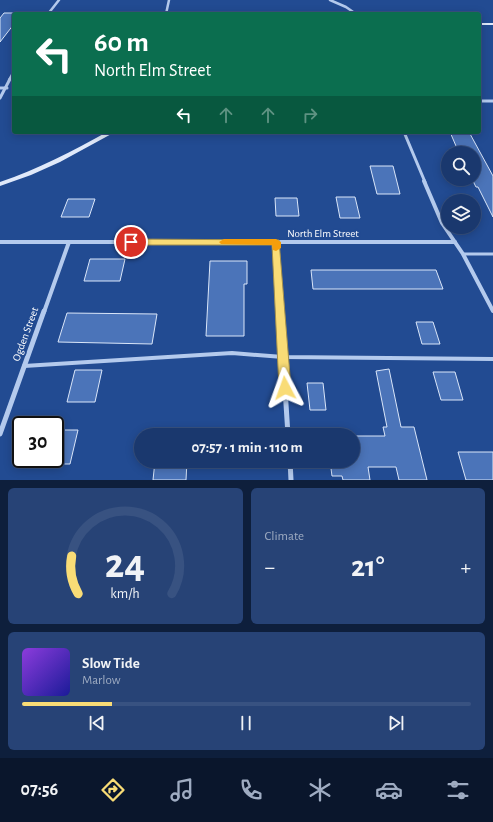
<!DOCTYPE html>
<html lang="en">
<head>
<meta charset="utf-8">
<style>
	:root { --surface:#1a386e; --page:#274376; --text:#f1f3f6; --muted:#9facc2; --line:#385281; --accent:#f9dc76 }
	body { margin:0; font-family:"Alegreya Sans",sans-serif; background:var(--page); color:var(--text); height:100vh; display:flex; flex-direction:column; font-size:15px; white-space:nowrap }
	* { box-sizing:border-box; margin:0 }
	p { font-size:13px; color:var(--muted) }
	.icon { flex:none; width:22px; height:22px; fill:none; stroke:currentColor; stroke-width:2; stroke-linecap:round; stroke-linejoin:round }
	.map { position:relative; height:480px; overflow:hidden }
	.side { display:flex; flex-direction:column; gap:8px; padding:8px; background:#0e1f3c; flex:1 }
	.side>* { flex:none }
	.top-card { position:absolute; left:12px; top:12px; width:469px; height:122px; border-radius:4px; box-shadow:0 2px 10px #0003,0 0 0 1px var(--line); background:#0b6e4f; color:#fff; overflow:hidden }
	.tools { position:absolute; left:441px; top:146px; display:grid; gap:8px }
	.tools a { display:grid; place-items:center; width:40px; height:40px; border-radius:50%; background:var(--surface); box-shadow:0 2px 10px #0003,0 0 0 1px var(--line); font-size:20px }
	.speed { position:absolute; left:12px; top:416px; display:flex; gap:8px; font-size:20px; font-weight:700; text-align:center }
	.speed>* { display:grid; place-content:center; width:52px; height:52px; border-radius:50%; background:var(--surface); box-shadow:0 2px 10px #0003,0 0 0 1px var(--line); line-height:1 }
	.speed .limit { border:2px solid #111; border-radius:6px; background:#fff; color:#111 }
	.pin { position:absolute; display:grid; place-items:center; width:34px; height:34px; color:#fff; margin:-17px; border:2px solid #fff; border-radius:50%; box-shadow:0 1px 4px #0007 }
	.me { position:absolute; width:44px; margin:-22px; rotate:356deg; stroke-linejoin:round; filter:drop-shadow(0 0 3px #0008) }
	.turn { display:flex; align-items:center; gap:14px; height:84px; padding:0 16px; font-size:18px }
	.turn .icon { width:52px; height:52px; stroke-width:2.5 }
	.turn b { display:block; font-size:28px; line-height:34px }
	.lanes { display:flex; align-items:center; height:38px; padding:0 16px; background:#0003; justify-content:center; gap:20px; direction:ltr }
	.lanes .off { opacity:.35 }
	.big { font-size:30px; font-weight:700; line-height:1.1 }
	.side .widget { flex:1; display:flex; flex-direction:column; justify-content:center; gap:6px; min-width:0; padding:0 14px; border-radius:6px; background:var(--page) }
	.side .dial { align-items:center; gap:0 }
	.dial svg { height:104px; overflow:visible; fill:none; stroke:var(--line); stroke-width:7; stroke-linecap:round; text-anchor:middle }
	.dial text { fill:var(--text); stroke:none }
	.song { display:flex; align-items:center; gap:12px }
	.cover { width:48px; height:48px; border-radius:6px; background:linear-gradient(135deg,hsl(270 70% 55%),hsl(240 70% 35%)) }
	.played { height:4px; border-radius:2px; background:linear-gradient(90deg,var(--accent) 20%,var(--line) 20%) }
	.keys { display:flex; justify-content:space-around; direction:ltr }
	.heat { display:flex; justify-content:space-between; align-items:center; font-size:22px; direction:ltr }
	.side .tiles { flex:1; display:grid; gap:8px; grid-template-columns:1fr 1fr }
	.widget:last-child { grid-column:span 2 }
	.trip { position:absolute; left:134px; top:428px; width:226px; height:40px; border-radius:20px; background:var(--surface); box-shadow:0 2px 10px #0003,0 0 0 1px var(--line); font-weight:700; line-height:40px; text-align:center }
	.tab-bar { display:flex; height:64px; justify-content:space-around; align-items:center; background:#0a162c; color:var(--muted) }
	.tab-bar .icon { width:28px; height:28px }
	.tab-bar .current { color:var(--accent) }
	.tab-bar b { font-size:18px; color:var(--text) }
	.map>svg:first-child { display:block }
</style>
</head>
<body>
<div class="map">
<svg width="493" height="480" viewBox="0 0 493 480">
	<rect width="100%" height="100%" fill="#224b92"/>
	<!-- building -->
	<g fill="#4b74b9" stroke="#dae6f9">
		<polygon points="4,13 23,13 14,14 14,24 0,42 0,18"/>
		<polygon points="450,132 469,132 493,176 493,217 478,187 476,187 472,179 474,179 474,153 459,153"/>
		<polygon points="370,166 393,166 400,194 377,194"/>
		<polygon points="336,197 355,197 360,218 340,218"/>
		<polygon points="275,198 297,198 299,216 276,216"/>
		<polygon points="68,199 95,199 89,217 61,217"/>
		<polygon points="90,259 125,259 120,281 84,281"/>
		<polygon points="210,261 247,261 247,284 244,284 244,336 206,336"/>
		<polygon points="311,270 436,270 443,289 313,289"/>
		<polygon points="67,313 157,314 152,344 58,342"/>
		<polygon points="416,322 433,322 440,344 422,344"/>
		<polygon points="389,369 401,427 414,427 427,480 399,480 396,467 368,467 370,480 343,480 342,476 332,476 330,461 353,461 353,436 385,436 383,427 387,427 376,371"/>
		<polygon points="75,370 102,370 95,402 67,402"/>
		<polygon points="433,372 455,372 463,400 441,400"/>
		<polygon points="307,383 323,383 326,410 310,410"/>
		<polygon points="55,430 78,430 70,464 55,464"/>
		<polygon points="458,452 493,452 493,480 466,480"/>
		<polygon points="155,461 187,461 186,480 153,480"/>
	</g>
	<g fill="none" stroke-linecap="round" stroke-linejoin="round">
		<!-- service-far1 -->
		<polyline stroke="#b4caed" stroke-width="3" points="463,254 493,254"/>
		<!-- service -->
		<polyline stroke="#b4caed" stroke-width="4" points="24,366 232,353 283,357 493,359"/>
		<!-- minor-far3 -->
		<g stroke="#b4caed" stroke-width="2.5">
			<polyline points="330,0 346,7 356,14"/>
			<polyline points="48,14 59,0"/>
			<polyline points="166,14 169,0"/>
			<polyline points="9,80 14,71"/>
		</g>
		<!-- minor-far2 -->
		<g stroke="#b4caed" stroke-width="3">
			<polyline points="0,88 7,88"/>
			<polyline points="0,98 10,79"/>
			<polyline points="479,101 493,101"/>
			<polyline points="404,132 425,182"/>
		</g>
		<!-- minor-far1 -->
		<g stroke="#b4caed" stroke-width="4">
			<polyline points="424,181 442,223 463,254 493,311"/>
			<polyline points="0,242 455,242"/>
			<polyline points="276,242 280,312"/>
			<polyline points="44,312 69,242"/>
		</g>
		<!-- minor -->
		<g stroke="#b4caed" stroke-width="5">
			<polyline points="280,311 288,435"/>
			<polyline points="0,434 44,311"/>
			<polyline points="290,461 291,480"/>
		</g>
		<!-- secondary -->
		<g fill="#e0e9fa" fill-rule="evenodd">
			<rect x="479" y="23" width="14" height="2"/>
			<path d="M 107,132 L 115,132 L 60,162 L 31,175 L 0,186 L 0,182 C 38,169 73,151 107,132 Z"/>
		</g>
	</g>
	<!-- route -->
	<polygon fill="#f9dc76" stroke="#a28f4d" points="131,239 279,240 291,388 289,392 285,393 281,392 279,388 272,245 131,245 127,242"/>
	<!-- slow -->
	<polygon fill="#f59e0b" points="224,239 276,239 281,242 281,248 276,251 273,250 272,245 221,244 219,242"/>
	<g text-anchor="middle" stroke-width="4" stroke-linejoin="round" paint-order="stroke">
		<!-- street labels -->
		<g font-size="11" fill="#fff" stroke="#224b92">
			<text x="323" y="237">North Elm Street</text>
			<text transform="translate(25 334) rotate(-70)" y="4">Ogden Street</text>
		</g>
	</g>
</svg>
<div class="tools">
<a><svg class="icon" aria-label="search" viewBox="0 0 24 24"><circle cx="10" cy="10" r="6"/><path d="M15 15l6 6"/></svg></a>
<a><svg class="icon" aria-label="layers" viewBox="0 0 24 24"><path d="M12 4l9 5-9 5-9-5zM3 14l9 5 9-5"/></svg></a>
</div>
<div class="speed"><div class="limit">30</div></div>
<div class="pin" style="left:131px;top:242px;background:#d93025"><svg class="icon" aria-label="arrive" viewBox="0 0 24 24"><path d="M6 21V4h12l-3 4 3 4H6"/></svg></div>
<svg class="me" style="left:285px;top:388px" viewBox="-20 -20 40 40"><path d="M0-17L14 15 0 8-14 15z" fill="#f9dc76" stroke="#fff" stroke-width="4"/></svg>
<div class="trip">07:57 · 1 min · 110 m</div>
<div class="top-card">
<div class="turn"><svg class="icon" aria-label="left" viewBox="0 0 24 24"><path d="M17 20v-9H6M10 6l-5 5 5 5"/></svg><div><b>60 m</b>North Elm Street</div></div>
<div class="lanes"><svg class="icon" aria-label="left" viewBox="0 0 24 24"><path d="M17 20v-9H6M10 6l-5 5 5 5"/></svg><svg class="icon off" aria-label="ahead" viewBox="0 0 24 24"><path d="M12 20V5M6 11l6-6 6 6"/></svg><svg class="icon off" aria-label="ahead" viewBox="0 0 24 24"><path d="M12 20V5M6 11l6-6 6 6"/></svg><svg class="icon off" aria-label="right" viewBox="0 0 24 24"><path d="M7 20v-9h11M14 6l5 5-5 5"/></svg></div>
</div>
</div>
<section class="side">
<div class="tiles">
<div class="widget dial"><svg viewBox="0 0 100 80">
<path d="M14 69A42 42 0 1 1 86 69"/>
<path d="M14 69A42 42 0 0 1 9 40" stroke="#f9dc76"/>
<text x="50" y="56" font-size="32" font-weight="700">24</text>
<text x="50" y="72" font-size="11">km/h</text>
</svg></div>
<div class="widget"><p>Climate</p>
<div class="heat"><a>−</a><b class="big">21°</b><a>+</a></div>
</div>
<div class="widget">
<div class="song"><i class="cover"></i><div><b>Slow Tide</b><p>Marlow</p></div></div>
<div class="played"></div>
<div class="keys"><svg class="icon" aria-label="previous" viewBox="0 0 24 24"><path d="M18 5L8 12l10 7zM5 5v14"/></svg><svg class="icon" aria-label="pause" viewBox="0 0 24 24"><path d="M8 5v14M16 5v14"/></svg><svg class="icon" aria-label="next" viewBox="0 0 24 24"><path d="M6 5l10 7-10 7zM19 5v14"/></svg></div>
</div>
</div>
</section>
<nav class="tab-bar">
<b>07:56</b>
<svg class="icon current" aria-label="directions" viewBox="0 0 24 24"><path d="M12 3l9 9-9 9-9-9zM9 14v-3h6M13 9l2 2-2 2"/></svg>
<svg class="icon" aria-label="music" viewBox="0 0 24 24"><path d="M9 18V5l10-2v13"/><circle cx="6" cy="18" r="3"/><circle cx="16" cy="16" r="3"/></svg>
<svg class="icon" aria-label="phone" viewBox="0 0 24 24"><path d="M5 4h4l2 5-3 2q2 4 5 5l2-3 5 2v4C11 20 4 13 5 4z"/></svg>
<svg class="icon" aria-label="climate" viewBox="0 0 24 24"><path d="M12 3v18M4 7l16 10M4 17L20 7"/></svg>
<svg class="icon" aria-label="car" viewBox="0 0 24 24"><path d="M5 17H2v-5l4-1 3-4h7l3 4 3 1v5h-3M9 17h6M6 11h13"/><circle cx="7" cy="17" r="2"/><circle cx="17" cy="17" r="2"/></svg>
<svg class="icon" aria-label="filters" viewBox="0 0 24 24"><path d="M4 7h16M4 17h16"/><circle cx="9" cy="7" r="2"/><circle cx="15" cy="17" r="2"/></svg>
</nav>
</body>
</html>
